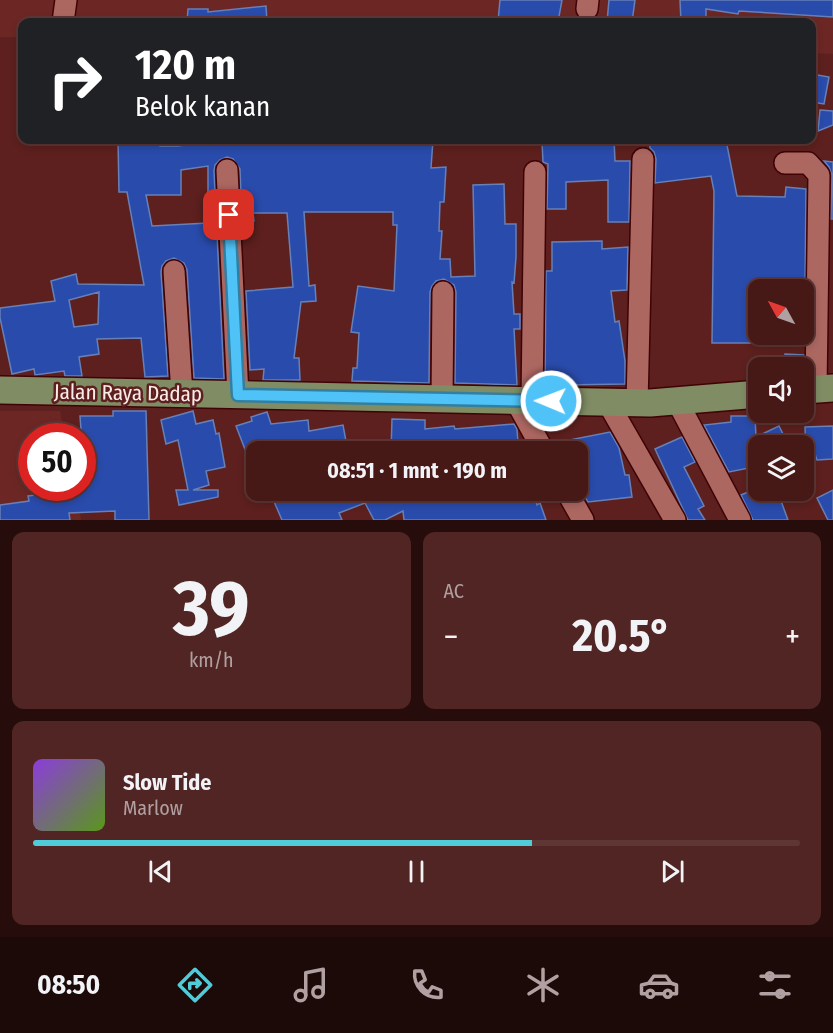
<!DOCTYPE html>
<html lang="id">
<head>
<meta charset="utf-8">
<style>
	:root { --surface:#461816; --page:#502523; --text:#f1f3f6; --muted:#b0a0a1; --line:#5e3735; --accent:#52cbd9 }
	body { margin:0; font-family:"Fira Sans Condensed",sans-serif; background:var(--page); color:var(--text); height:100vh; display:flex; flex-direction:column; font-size:22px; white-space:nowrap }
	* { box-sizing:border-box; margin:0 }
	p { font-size:20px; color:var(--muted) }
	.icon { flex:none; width:33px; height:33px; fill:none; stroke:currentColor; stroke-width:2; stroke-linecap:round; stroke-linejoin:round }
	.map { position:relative; height:520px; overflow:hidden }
	.drawer { display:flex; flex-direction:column; gap:12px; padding:12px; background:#260d0c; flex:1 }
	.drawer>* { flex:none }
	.banner { position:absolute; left:18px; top:18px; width:798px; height:126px; border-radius:12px; box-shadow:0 3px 9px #0003,0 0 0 2px var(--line); background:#202124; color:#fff; overflow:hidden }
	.needle { width:39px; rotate:310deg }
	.controls { position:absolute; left:748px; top:279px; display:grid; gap:12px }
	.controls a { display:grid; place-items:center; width:66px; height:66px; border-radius:12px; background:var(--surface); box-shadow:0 3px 9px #0003,0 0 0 2px var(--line); font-size:30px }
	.speed { position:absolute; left:18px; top:423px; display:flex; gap:12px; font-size:30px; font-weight:700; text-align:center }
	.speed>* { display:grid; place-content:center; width:78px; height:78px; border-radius:50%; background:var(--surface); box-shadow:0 3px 9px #0003,0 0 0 2px var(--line); line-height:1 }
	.speed .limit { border:9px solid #d22; background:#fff; color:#111 }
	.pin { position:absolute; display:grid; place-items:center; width:51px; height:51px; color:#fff; margin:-26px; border-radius:12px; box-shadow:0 3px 9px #0006 }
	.me { position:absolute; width:66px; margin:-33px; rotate:271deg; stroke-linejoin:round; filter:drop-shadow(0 0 4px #0008) }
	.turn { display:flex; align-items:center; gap:21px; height:126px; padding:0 18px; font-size:27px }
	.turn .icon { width:78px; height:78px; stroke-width:2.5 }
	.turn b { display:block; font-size:42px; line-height:51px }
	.big { font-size:45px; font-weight:700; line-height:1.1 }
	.drawer .tile { flex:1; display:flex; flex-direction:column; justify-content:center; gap:9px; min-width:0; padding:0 21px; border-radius:12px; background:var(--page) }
	.drawer .dial { align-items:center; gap:0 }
	.dial b { font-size:78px; line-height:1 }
	.song { display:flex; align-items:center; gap:18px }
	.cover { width:72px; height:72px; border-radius:9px; background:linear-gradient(135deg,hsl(270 70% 55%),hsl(90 70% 35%)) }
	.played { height:6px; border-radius:3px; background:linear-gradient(90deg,var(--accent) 65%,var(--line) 65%) }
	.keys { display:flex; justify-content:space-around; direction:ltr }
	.heat { display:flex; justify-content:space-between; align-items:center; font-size:33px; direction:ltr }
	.drawer .tiles { flex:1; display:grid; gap:12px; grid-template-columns:1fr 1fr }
	.tile:last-child { grid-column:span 2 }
	.trip { position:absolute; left:246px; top:441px; width:342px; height:60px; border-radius:12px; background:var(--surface); box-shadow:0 3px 9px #0003,0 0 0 2px var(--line); font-weight:700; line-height:60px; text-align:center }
	.menu { display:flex; height:96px; justify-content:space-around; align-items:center; background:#1c0a09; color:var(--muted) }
	.menu .icon { width:42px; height:42px }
	.menu .current { color:var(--accent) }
	.menu b { font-size:27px; color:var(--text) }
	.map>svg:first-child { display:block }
</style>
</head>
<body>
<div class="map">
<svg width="833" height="520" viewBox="0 0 833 520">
	<rect width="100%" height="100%" fill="#5d201e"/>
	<!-- built -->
	<g fill="#6c2724">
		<polygon points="0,0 833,0 833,54 812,53 812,22 22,22 22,37 0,37"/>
		<polygon points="0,411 60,411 65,436 32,436 32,488 75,488 81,520 0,520"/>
	</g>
	<!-- building -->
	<g fill="#294bab" stroke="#6780b8" stroke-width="1.5" fill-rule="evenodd">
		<polygon points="500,0 562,0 558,22 498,22"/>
		<polygon points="609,0 635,0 632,22 607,22"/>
		<polygon points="680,0 833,0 833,17 739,11 738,14 706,9 706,22 681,22"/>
		<polygon points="266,6 267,22 187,22 188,9 208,9 208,12"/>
		<polygon points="812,74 829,77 824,104 812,102"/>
		<polygon points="820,110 833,111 833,125 818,131"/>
		<path d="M 118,140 L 155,140 L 155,144 L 160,144 L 160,146 L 178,146 L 220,140 L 433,140 L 431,168 L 446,167 L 444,202 L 440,202 L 439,231 L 442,231 L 440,259 L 450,259 L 451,277 L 475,276 L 473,185 L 504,184 L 505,224 L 516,224 L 516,257 L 514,283 L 512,282 L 514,314 L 520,314 L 520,329 L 514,329 L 517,385 L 455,383 L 456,292 L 454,285 L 444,279 L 436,281 L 432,286 L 430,292 L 429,383 L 352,381 L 353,368 L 357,368 L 359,333 L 351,332 L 358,286 L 394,291 L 397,225 L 393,225 L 393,212 L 304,212 L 309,286 L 315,285 L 316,301 L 301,302 L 294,358 L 299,358 L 300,380 L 263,380 L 264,369 L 250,370 L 246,291 L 293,287 L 287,213 L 253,213 L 254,221 L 242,223 L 240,169 L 233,159 L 227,157 L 220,160 L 215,165 L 214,171 L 224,379 L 194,378 L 187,270 L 184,263 L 174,258 L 166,261 L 162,266 L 161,272 L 168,376 L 145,377 L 141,338 L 97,339 L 99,354 L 79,357 L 82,376 L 65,376 L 64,371 L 35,375 L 34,369 L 12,374 L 0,318 L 0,308 L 55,301 L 51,281 L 76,274 L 78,284 L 144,285 L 127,192 L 119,192 ZM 208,166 L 208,223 L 152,226 L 146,195 L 181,195 L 181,170 ZM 99,292 L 98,324 L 74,327 L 69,300 Z"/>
		<polygon points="589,140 614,140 615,161 630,161 629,222 608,222 608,180 566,182 566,209 547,209 548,164 543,162 542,142"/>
		<polygon points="649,140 726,140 737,196 785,197 786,187 806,189 805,290 759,290 759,343 712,343 714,191 711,176 655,183 656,159 654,152 650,148"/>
		<polygon points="824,161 833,162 833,219 831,219 832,175 829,167"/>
		<polygon points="602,241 602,249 628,247 627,290 611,291 615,322 619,321 625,361 625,384 563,385 563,382 545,384 546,271 552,271 552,242"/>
		<polygon points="785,354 804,355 804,368 785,368"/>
		<polygon points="113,411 146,411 149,520 115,520 115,511 69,513 70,520 0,520 0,505 29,501 28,496 44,494 43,492 68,488 82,488 82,485 85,484 80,416 113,416"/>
		<polygon points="193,411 196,424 213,420 216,434 219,433 225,467 206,471 209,485 193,490 218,490 218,497 179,505 176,490 188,490 178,440 166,444 161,420"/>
		<polygon points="267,412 271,424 308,420 309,431 343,425 348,452 246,452 236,426 252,421 251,417"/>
		<polygon points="731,416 755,416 756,437 779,426 789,446 759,446 759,466 729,472 704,425 731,422"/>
		<polygon points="392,419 425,420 425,429 454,426 455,429 514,424 517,429 518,443 511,444 511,452 472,452 472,448 423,452 391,452"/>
		<polygon points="833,426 833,459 817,460 815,454 806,456 805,427"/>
		<polygon points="610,432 619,448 625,475 629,475 632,497 588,502 578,484 578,452 557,452 554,443"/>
		<polygon points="682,437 695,462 684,467 704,506 698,509 705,520 688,520 655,449"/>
		<polygon points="269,490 471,490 472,495 486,490 533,490 537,505 540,503 546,520 404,520 403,511 385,520 374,520 365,503 339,513 342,520 282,520"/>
		<polygon points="753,490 777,490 788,520 753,520 741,495"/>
		<polygon points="833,490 833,520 828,520 817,498"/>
	</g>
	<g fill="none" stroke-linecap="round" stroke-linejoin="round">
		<defs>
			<g id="minor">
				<polyline points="587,9 588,0"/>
				<polyline points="63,22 66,0"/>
				<polyline points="785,163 808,163 819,175 816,389"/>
				<polyline points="227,170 238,395"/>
				<polyline points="174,271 182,394"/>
				<polyline points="442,399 443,292"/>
				<polyline points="516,401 544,452"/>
				<polyline points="532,401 535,172"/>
				<polyline points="677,401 740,520"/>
				<polyline points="608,403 675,520"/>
				<polyline points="637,403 643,159"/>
				<polyline points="566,490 583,520"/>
			</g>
			<g id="major">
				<polyline points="0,390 650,403 759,394"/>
				<polyline points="804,390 833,388"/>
			</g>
		</defs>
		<!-- minor casing -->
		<use href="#minor" stroke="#3f0306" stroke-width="24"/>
		<!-- major casing -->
		<use href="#major" stroke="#3f0306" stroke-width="30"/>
		<!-- minor -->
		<use href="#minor" stroke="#ac6761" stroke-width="21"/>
		<!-- major -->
		<use href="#major" stroke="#808c64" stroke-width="27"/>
	</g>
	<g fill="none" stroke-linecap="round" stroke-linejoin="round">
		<defs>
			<polyline id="route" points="229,215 238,395 551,401"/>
		</defs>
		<!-- route casing -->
		<use href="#route" stroke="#337fa1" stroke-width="15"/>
		<!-- route -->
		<use href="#route" stroke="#4fc3f7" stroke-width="10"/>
	</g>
	<g text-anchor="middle" stroke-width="5" stroke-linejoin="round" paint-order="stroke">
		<!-- street labels -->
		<g font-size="21" fill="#fbebe9" stroke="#5d201e">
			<text transform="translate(128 393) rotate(1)" y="7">Jalan Raya Dadap</text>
		</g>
	</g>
</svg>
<div class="controls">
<a><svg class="needle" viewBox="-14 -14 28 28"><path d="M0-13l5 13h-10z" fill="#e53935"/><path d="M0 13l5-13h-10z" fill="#b0a0a1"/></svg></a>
<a><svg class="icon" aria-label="sound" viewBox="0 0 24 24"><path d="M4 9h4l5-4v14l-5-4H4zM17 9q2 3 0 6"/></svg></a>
<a><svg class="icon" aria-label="layers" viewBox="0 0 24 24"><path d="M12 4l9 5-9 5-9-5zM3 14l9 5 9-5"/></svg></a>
</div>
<div class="speed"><div class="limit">50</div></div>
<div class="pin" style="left:229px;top:215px;background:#d93025"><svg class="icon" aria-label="arrive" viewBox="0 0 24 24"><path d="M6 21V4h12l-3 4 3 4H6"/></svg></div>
<svg class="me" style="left:551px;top:401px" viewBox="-20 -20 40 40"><circle r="17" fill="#4fc3f7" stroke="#fff" stroke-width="3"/><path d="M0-11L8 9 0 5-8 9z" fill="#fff"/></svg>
<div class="trip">08:51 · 1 mnt · 190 m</div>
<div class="banner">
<div class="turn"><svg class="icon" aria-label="right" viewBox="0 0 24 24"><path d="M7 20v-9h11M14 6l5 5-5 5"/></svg><div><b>120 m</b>Belok kanan</div></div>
</div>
</div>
<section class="drawer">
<div class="tiles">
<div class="tile dial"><b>39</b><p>km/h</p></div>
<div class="tile"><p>AC</p>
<div class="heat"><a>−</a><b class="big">20.5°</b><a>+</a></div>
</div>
<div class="tile">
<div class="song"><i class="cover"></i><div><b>Slow Tide</b><p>Marlow</p></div></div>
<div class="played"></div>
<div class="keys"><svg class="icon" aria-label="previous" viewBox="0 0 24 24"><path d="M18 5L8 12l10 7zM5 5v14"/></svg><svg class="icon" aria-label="pause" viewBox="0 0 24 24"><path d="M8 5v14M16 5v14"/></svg><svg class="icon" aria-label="next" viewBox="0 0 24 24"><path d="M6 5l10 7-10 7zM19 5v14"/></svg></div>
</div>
</div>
</section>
<nav class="menu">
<b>08:50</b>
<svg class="icon current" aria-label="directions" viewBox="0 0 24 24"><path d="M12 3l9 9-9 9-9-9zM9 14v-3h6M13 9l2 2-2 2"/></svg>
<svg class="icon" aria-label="music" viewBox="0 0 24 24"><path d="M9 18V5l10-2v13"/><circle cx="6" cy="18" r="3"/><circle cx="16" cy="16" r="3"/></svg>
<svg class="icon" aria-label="phone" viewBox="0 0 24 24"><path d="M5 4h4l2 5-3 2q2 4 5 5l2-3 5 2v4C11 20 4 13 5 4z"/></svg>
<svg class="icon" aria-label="climate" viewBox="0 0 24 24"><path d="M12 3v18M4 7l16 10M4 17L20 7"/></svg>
<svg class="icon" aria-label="car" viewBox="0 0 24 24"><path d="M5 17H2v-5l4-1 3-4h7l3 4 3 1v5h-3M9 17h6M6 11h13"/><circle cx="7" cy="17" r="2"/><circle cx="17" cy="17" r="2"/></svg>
<svg class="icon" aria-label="filters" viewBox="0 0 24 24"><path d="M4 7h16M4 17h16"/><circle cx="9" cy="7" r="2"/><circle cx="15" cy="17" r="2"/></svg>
</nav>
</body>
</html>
